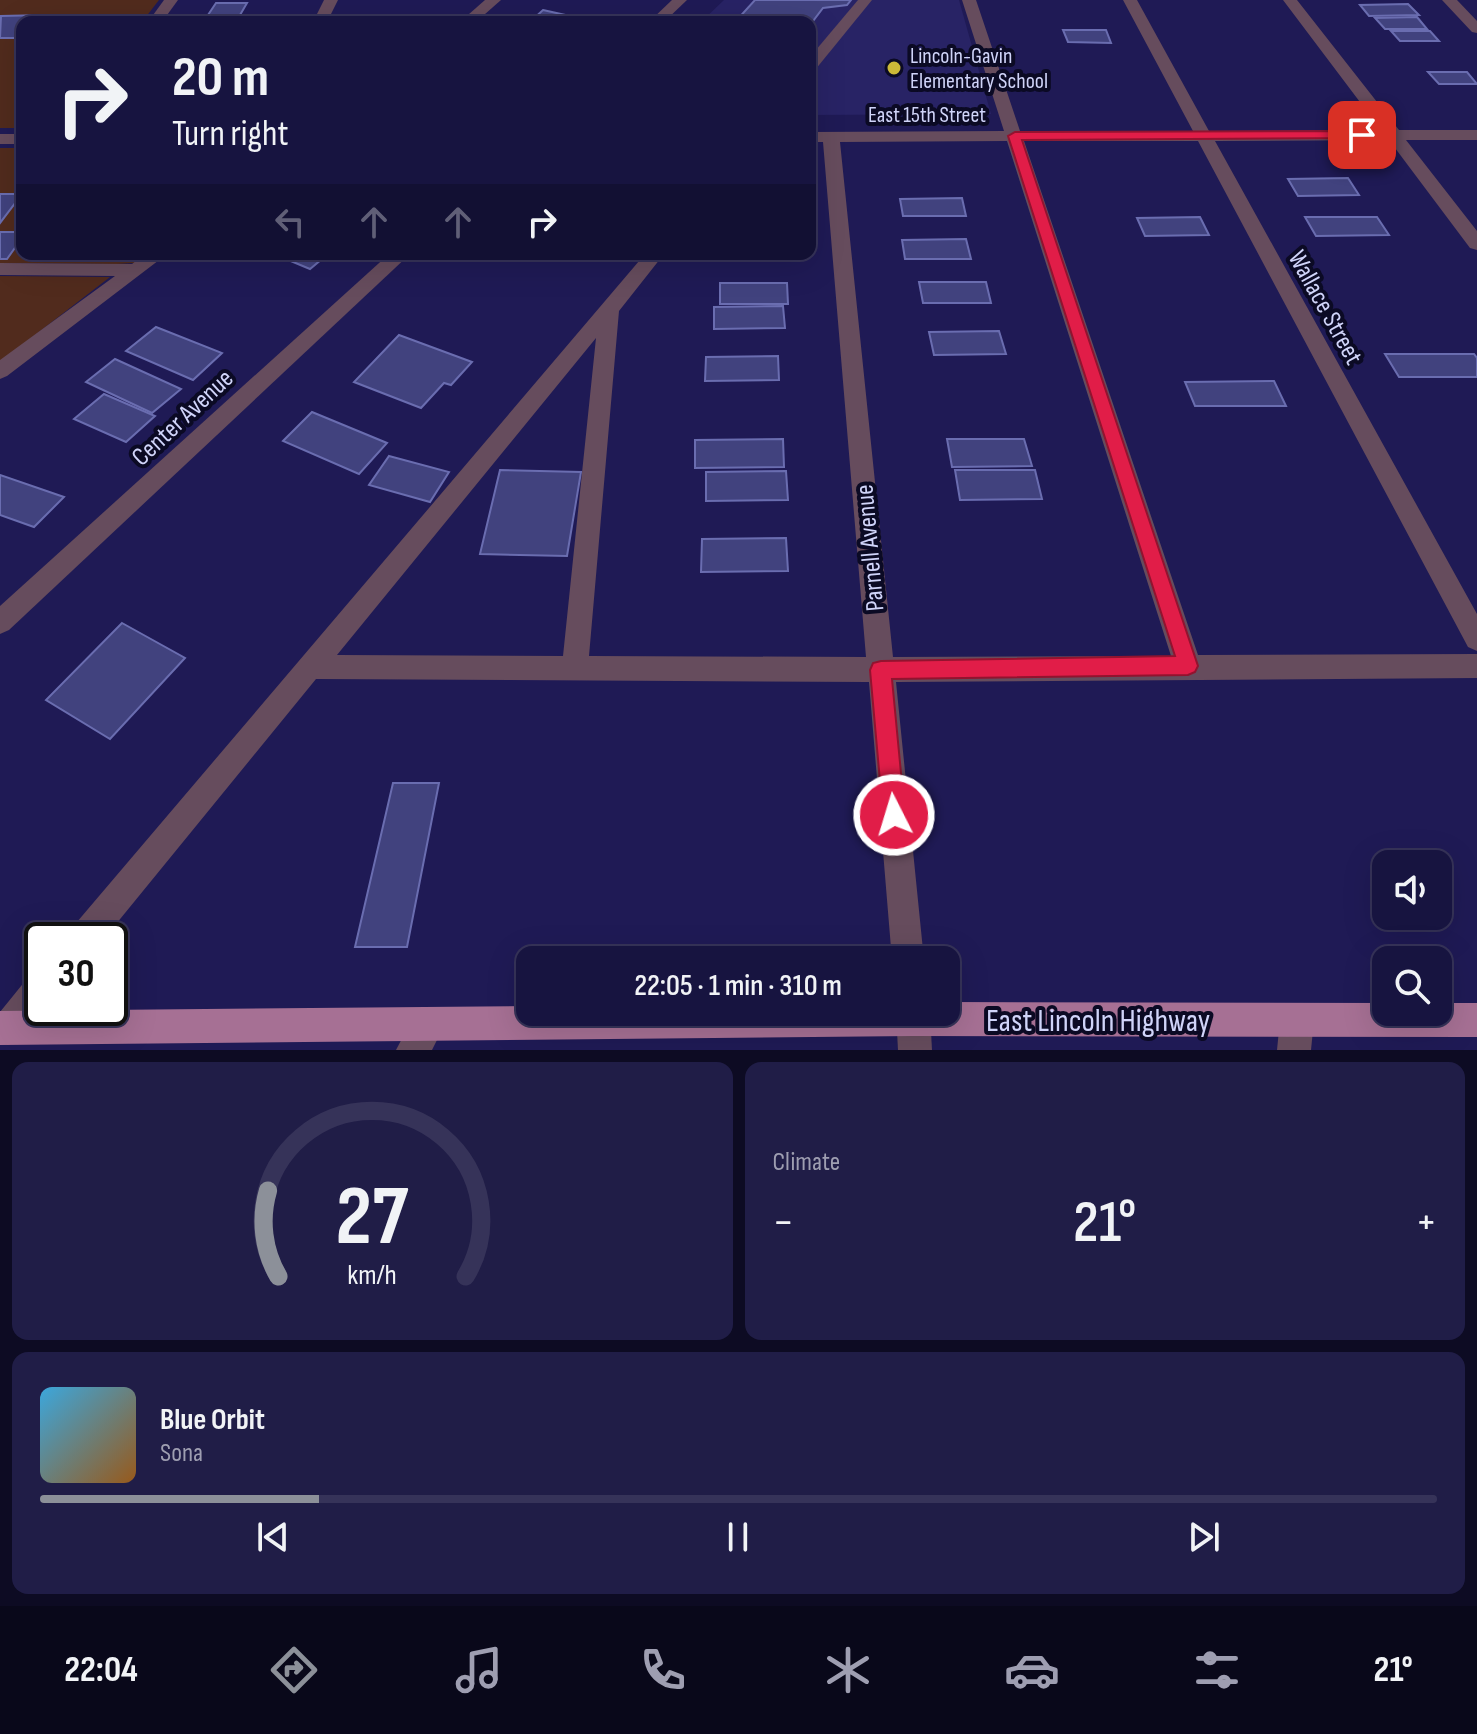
<!DOCTYPE html>
<html lang="en">
<head>
<meta charset="utf-8">
<style>
	:root { --surface:#171440; --page:#201d47; --text:#f1f3f6; --muted:#9e9eb1; --line:#363359; --accent:#8c9099 }
	body { margin:0; font-family:"Sofia Sans Condensed",sans-serif; background:var(--page); color:var(--text); height:100vh; display:flex; flex-direction:column; font-size:30px; white-space:nowrap }
	* { box-sizing:border-box; margin:0 }
	p { font-size:26px; color:var(--muted) }
	.icon { flex:none; width:44px; height:44px; fill:none; stroke:currentColor; stroke-width:2; stroke-linecap:round; stroke-linejoin:round }
	.map { position:relative; height:1050px; overflow:hidden }
	.details { display:flex; flex-direction:column; gap:12px; padding:12px; background:#0d0b23; flex:1 }
	.details>* { flex:none }
	.banner { position:absolute; left:16px; top:16px; width:800px; height:244px; border-radius:16px; box-shadow:0 8px 32px #0002,0 0 0 2px var(--line); background:#171440; color:var(--text); overflow:hidden }
	.controls { position:absolute; left:1372px; top:850px; display:grid; gap:16px }
	.controls a { display:grid; place-items:center; width:80px; height:80px; border-radius:16px; background:var(--surface); box-shadow:0 8px 32px #0002,0 0 0 2px var(--line); font-size:40px }
	.speed { position:absolute; left:24px; top:922px; display:flex; gap:16px; font-size:40px; font-weight:700; text-align:center }
	.speed>* { display:grid; place-content:center; width:104px; height:104px; border-radius:50%; background:var(--surface); box-shadow:0 8px 32px #0002,0 0 0 2px var(--line); line-height:1 }
	.speed .limit { border:4px solid #111; border-radius:12px; background:#fff; color:#111 }
	.pin { position:absolute; display:grid; place-items:center; width:68px; height:68px; color:#fff; margin:-34px; border-radius:16px; box-shadow:0 4px 12px #0006 }
	.me { position:absolute; width:88px; margin:-44px; rotate:355deg; stroke-linejoin:round; filter:drop-shadow(0 0 6px #0008) }
	.turn { display:flex; align-items:center; gap:28px; height:168px; padding:0 24px; font-size:36px }
	.turn .icon { width:104px; height:104px; stroke-width:2.5 }
	.turn b { display:block; font-size:56px; line-height:68px }
	.lanes { display:flex; align-items:center; height:76px; padding:0 24px; background:#0003; justify-content:center; gap:40px; direction:ltr }
	.lanes .off { opacity:.35 }
	.big { font-size:60px; font-weight:600; line-height:1.1 }
	.details .card { flex:1; display:flex; flex-direction:column; justify-content:center; gap:12px; min-width:0; padding:0 28px; border-radius:16px; background:var(--page) }
	.details .dial { align-items:center; gap:0 }
	.dial svg { height:208px; overflow:visible; fill:none; stroke:var(--line); stroke-width:7; stroke-linecap:round; text-anchor:middle }
	.dial text { fill:var(--text); stroke:none }
	.song { display:flex; align-items:center; gap:24px }
	.cover { width:96px; height:96px; border-radius:12px; background:linear-gradient(135deg,hsl(200 70% 55%),hsl(30 70% 35%)) }
	.played { height:8px; border-radius:4px; background:linear-gradient(90deg,var(--accent) 20%,var(--line) 20%) }
	.keys { display:flex; justify-content:space-around; direction:ltr }
	.heat { display:flex; justify-content:space-between; align-items:center; font-size:44px; direction:ltr }
	.details .tiles { flex:1; display:grid; gap:12px; grid-template-columns:1fr 1fr }
	.card:last-child { grid-column:span 2 }
	.trip { position:absolute; left:516px; top:946px; width:444px; height:80px; border-radius:16px; background:var(--surface); box-shadow:0 8px 32px #0002,0 0 0 2px var(--line); font-weight:600; line-height:80px; text-align:center }
	.tabs { display:flex; height:128px; justify-content:space-around; align-items:center; background:#09081a; color:var(--muted) }
	.tabs .icon { width:56px; height:56px }
	.tabs .on { color:var(--accent) }
	.tabs b { font-size:36px; color:var(--text) }
	.map>svg:first-child { display:block }
</style>
</head>
<body>
<div class="map">
<svg width="1477" height="1050" viewBox="0 0 1477 1050">
	<rect width="100%" height="100%" fill="#1f1a55"/>
	<!-- built -->
	<polygon fill="#282365" points="724,0 959,0 991,114 810,115 810,22 701,22"/>
	<!-- green -->
	<g fill="#512b1d">
		<polygon points="0,0 159,0 142,22 22,22 22,128 0,128"/>
		<polygon points="0,148 22,148 22,254 146,254 134,263 117,264 0,263"/>
		<polygon points="0,276 110,277 0,362"/>
	</g>
	<!-- building -->
	<g fill="#41427e" stroke="#6a6db0" stroke-width="2">
		<polygon points="755,0 851,0 847,5 823,8 810,25 810,22 735,22"/>
		<polygon points="216,3 247,3 240,15 208,15"/>
		<polygon points="1408,4 1419,15 1369,16 1360,5"/>
		<polygon points="543,10 588,20 530,22"/>
		<polygon points="43,15 37,22 22,22 22,38 0,38 1,16"/>
		<polygon points="1417,17 1427,29 1385,29 1375,18"/>
		<polygon points="1063,30 1106,30 1111,43 1068,42"/>
		<polygon points="1391,31 1430,31 1439,41 1400,41"/>
		<polygon points="1428,72 1467,72 1477,84 1439,84"/>
		<polygon points="1348,178 1359,195 1298,196 1288,179"/>
		<polygon points="0,194 22,194 0,223"/>
		<polygon points="962,198 966,216 903,216 900,199"/>
		<polygon points="1200,217 1209,235 1145,236 1137,218"/>
		<polygon points="1305,217 1377,217 1389,235 1316,236"/>
		<polygon points="0,232 22,232 22,238 7,259 0,259"/>
		<polygon points="966,239 971,259 905,259 902,240"/>
		<polygon points="274,254 328,254 310,269"/>
		<polygon points="919,282 986,282 991,303 923,303"/>
		<polygon points="720,283 787,283 788,304 720,304"/>
		<polygon points="783,306 785,328 714,329 714,307"/>
		<polygon points="156,327 222,353 193,380 126,351"/>
		<polygon points="999,331 1006,354 934,355 929,332"/>
		<polygon points="399,335 472,362 451,385 444,383 421,408 354,382"/>
		<polygon points="1385,354 1474,354 1477,358 1477,377 1399,377"/>
		<polygon points="778,356 779,380 705,381 706,357"/>
		<polygon points="115,359 181,389 152,413 86,382"/>
		<polygon points="1274,381 1286,406 1195,406 1185,382"/>
		<polygon points="104,394 155,416 126,442 74,419"/>
		<polygon points="312,412 387,443 359,474 283,441"/>
		<polygon points="783,439 784,467 695,468 695,440"/>
		<polygon points="947,439 1024,439 1032,466 952,467"/>
		<polygon points="389,456 449,472 430,502 369,485"/>
		<polygon points="500,470 581,472 567,556 480,554"/>
		<polygon points="955,470 1035,470 1042,499 960,500"/>
		<polygon points="786,471 788,500 706,501 706,472"/>
		<polygon points="0,475 64,497 34,527 0,515"/>
		<polygon points="786,538 788,571 701,572 702,539"/>
		<polygon points="122,623 185,658 110,739 46,700"/>
		<polygon points="393,783 439,783 407,947 355,947"/>
	</g>
	<g fill="none" stroke-linecap="round" stroke-linejoin="round">
		<!-- minor -->
		<g fill="#664c5d" fill-rule="evenodd">
			<polygon points="164,0 178,0 162,22 148,22"/>
			<polygon points="324,0 338,0 327,22 313,22"/>
			<polygon points="485,0 501,0 476,22 460,22"/>
			<polygon points="672,0 687,0 664,22 649,22"/>
			<polygon points="858,0 872,0 815,70 810,72 810,57"/>
			<path d="M 962,0 L 976,0 L 1020,131 L 1193,131 L 1123,0 L 1137,0 L 1209,131 L 1381,130 L 1283,0 L 1297,0 L 1399,130 L 1477,130 L 1477,140 L 1406,140 L 1477,231 L 1477,250 L 1470,248 L 1389,140 L 1215,141 L 1477,614 L 1477,651 L 1468,647 L 1198,141 L 1024,141 L 1198,655 L 1477,654 L 1477,678 L 896,682 L 924,960 L 892,960 L 869,682 L 316,679 L 103,940 L 66,940 L 71,929 L 645,254 L 664,254 L 619,311 L 589,656 L 866,657 L 823,142 L 810,142 L 810,132 L 1004,131 ZM 1007,141 L 1171,656 L 893,657 L 840,142 ZM 596,338 L 563,656 L 337,655 Z"/>
			<polygon points="1442,0 1457,0 1477,21 1477,33 1472,32"/>
			<rect x="0" y="134" width="22" height="10"/>
			<polygon points="145,254 167,254 7,376 0,379 0,360 115,276 0,275 0,263 132,264"/>
			<polygon points="389,254 410,254 9,630 0,634 0,606"/>
			<polygon points="42,971 42,1008 46,1008 20,1040 8,1045 0,1041 0,1012 30,975"/>
			<polygon points="1297,1003 1309,1008 1314,1020 1311,1050 1277,1050 1280,1020 1285,1008"/>
			<polygon points="428,1007 440,1012 445,1024 432,1050 396,1050 416,1012"/>
			<polygon points="896,1012 930,1012 932,1050 898,1050"/>
		</g>
		<!-- major -->
		<polygon fill="#a67094" fill-rule="evenodd" points="946,1002 1386,1003 1386,1012 1438,1012 1438,1003 1477,1003 1477,1037 913,1036 0,1045 0,1011 530,1006 530,1012 946,1012"/>
	</g>
	<!-- route -->
	<polygon fill="#e11d48" stroke="#92132f" stroke-width="2" points="1362,131 1366,133 1366,138 1022,140 1198,666 1195,672 1188,675 892,679 905,815 902,823 894,826 886,823 883,815 870,670 873,663 881,661 1175,656 1008,136 1015,132"/>
	<!-- markers -->
	<circle fill="#ccb938" stroke="#0b0a24" stroke-width="3" cx="894" cy="68" r="8"/>
	<g text-anchor="middle" stroke-width="8" stroke-linejoin="round" paint-order="stroke">
		<!-- far-poi labels -->
		<g font-size="22" fill="#d0d4f9" stroke="#0b0a24" text-anchor="start">
			<text x="910" y="63">Lincoln-Gavin<tspan x="910" dy="25">Elementary School</tspan></text>
		</g>
		<!-- far-street labels -->
		<g font-size="22" fill="#d0d4f9" stroke="#0b0a24">
			<text x="927" y="122">East 15th Street</text>
		</g>
		<!-- street labels -->
		<g font-size="26" fill="#d0d4f9" stroke="#0b0a24">
			<text transform="translate(1326 307) rotate(61)" y="9">Wallace Street</text>
			<text transform="translate(182 417) rotate(-43)" y="9">Center Avenue</text>
			<text transform="translate(869 548) rotate(-95)" y="9">Parnell Avenue</text>
		</g>
		<!-- near-street labels -->
		<g font-size="32" fill="#d0d4f9" stroke="#0b0a24">
			<text x="1098" y="1031">East Lincoln Highway</text>
		</g>
	</g>
</svg>
<div class="controls">
<a><svg class="icon" aria-label="sound" viewBox="0 0 24 24"><path d="M4 9h4l5-4v14l-5-4H4zM17 9q2 3 0 6"/></svg></a>
<a><svg class="icon" aria-label="search" viewBox="0 0 24 24"><circle cx="10" cy="10" r="6"/><path d="M15 15l6 6"/></svg></a>
</div>
<div class="speed"><div class="limit">30</div></div>
<div class="pin" style="left:1362px;top:135px;background:#d93025"><svg class="icon" aria-label="arrive" viewBox="0 0 24 24"><path d="M6 21V4h12l-3 4 3 4H6"/></svg></div>
<svg class="me" style="left:894px;top:815px" viewBox="-20 -20 40 40"><circle r="17" fill="#e11d48" stroke="#fff" stroke-width="3"/><path d="M0-11L8 9 0 5-8 9z" fill="#fff"/></svg>
<div class="trip">22:05 · 1 min · 310 m</div>
<div class="banner">
<div class="turn"><svg class="icon" aria-label="right" viewBox="0 0 24 24"><path d="M7 20v-9h11M14 6l5 5-5 5"/></svg><div><b>20 m</b>Turn right</div></div>
<div class="lanes"><svg class="icon off" aria-label="left" viewBox="0 0 24 24"><path d="M17 20v-9H6M10 6l-5 5 5 5"/></svg><svg class="icon off" aria-label="ahead" viewBox="0 0 24 24"><path d="M12 20V5M6 11l6-6 6 6"/></svg><svg class="icon off" aria-label="ahead" viewBox="0 0 24 24"><path d="M12 20V5M6 11l6-6 6 6"/></svg><svg class="icon" aria-label="right" viewBox="0 0 24 24"><path d="M7 20v-9h11M14 6l5 5-5 5"/></svg></div>
</div>
</div>
<section class="details">
<div class="tiles">
<div class="card dial"><svg viewBox="0 0 100 80">
<path d="M14 69A42 42 0 1 1 86 69"/>
<path d="M14 69A42 42 0 0 1 10 36" stroke="#8c9099"/>
<text x="50" y="56" font-size="32" font-weight="700">27</text>
<text x="50" y="72" font-size="11">km/h</text>
</svg></div>
<div class="card"><p>Climate</p>
<div class="heat"><a>−</a><b class="big">21°</b><a>+</a></div>
</div>
<div class="card">
<div class="song"><i class="cover"></i><div><b>Blue Orbit</b><p>Sona</p></div></div>
<div class="played"></div>
<div class="keys"><svg class="icon" aria-label="previous" viewBox="0 0 24 24"><path d="M18 5L8 12l10 7zM5 5v14"/></svg><svg class="icon" aria-label="pause" viewBox="0 0 24 24"><path d="M8 5v14M16 5v14"/></svg><svg class="icon" aria-label="next" viewBox="0 0 24 24"><path d="M6 5l10 7-10 7zM19 5v14"/></svg></div>
</div>
</div>
</section>
<nav class="tabs">
<b>22:04</b>
<svg class="icon on" aria-label="directions" viewBox="0 0 24 24"><path d="M12 3l9 9-9 9-9-9zM9 14v-3h6M13 9l2 2-2 2"/></svg>
<svg class="icon" aria-label="music" viewBox="0 0 24 24"><path d="M9 18V5l10-2v13"/><circle cx="6" cy="18" r="3"/><circle cx="16" cy="16" r="3"/></svg>
<svg class="icon" aria-label="phone" viewBox="0 0 24 24"><path d="M5 4h4l2 5-3 2q2 4 5 5l2-3 5 2v4C11 20 4 13 5 4z"/></svg>
<svg class="icon" aria-label="climate" viewBox="0 0 24 24"><path d="M12 3v18M4 7l16 10M4 17L20 7"/></svg>
<svg class="icon" aria-label="car" viewBox="0 0 24 24"><path d="M5 17H2v-5l4-1 3-4h7l3 4 3 1v5h-3M9 17h6M6 11h13"/><circle cx="7" cy="17" r="2"/><circle cx="17" cy="17" r="2"/></svg>
<svg class="icon" aria-label="filters" viewBox="0 0 24 24"><path d="M4 7h16M4 17h16"/><circle cx="9" cy="7" r="2"/><circle cx="15" cy="17" r="2"/></svg>
<b>21°</b>
</nav>
</body>
</html>
